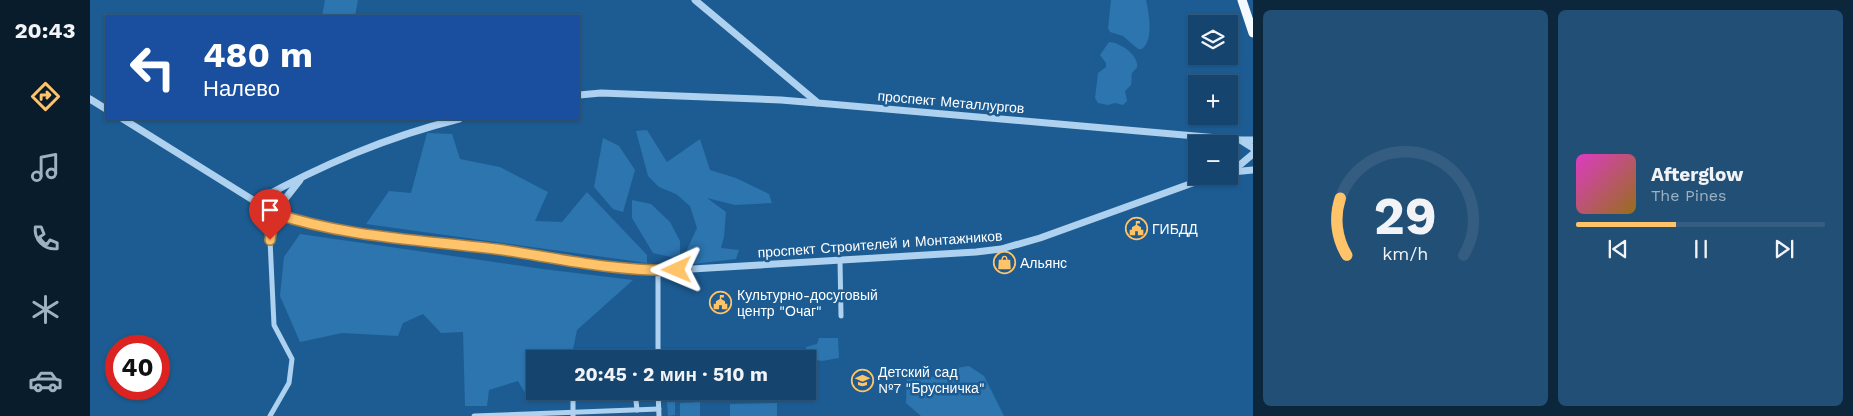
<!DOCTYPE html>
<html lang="ru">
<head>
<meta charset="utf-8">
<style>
	:root { --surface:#15456e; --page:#224f76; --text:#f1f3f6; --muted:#9db1c2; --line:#345d81; --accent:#ffc46a }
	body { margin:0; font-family:"Work Sans",sans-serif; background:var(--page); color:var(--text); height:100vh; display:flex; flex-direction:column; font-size:19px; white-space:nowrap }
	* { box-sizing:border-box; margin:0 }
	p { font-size:16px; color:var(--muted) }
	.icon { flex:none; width:28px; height:28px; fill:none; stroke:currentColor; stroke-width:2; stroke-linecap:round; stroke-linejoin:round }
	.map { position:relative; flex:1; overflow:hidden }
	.side { display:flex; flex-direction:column; gap:10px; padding:10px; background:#0c263c; width:600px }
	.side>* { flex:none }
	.top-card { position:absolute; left:15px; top:15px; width:475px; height:105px; border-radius:0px; box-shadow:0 1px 4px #0004,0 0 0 1px var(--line); background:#1a4fa0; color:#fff; overflow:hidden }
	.tools { position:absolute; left:1098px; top:15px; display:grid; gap:10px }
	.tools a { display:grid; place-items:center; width:50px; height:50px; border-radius:0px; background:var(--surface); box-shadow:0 1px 4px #0004,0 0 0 1px var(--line); font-size:25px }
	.speed { position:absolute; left:15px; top:335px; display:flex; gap:10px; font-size:25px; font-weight:700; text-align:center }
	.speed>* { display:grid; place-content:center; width:65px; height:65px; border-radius:50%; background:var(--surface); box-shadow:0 1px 4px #0004,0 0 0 1px var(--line); line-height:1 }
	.speed .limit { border:8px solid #d22; background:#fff; color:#111 }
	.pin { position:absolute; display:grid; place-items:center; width:42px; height:42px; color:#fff; margin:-51px -21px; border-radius:50% 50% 50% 0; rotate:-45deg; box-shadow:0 0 5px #0007 }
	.pin .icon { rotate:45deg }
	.me { position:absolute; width:55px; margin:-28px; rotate:269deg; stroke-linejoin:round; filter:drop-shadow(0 0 4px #0008) }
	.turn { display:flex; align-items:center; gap:18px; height:105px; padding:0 15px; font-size:22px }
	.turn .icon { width:65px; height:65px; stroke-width:2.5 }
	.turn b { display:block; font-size:35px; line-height:42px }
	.side .tile { flex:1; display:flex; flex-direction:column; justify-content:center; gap:8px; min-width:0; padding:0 18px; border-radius:8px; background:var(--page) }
	.side .dial { align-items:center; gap:0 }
	.dial svg { height:130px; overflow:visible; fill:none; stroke:var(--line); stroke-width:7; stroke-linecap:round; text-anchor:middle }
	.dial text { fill:var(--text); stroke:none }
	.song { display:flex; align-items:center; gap:15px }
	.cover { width:60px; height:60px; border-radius:8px; background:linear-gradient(135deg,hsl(310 70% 55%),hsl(40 70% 35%)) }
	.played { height:5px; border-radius:2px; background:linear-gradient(90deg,var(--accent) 40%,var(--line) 40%) }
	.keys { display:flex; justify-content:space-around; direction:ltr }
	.side .tiles { flex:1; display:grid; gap:10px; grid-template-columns:repeat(2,1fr) }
	.trip { position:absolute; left:436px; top:350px; width:290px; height:50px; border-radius:0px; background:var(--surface); box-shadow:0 1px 4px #0004,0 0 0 1px var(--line); font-weight:700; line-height:50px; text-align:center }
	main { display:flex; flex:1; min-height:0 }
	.dock { display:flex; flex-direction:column; width:90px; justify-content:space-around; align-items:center; background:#081c2c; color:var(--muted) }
	.dock .icon { width:35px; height:35px }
	.dock .current { color:var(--accent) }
	.dock b { font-size:22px; color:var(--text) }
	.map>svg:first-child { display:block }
</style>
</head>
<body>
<main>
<nav class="dock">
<b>20:43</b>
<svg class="icon current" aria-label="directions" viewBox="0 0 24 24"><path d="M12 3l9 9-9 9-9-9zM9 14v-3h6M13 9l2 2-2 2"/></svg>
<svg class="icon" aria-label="music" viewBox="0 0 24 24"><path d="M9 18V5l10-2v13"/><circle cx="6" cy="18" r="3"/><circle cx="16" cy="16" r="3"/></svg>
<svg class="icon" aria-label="phone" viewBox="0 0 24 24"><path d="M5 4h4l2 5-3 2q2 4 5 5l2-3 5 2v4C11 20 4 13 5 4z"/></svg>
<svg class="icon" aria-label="climate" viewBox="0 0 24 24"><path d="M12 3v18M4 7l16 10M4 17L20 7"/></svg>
<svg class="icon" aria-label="car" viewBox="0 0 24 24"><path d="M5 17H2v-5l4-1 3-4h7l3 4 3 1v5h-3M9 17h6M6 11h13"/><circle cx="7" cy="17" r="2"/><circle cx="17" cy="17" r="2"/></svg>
</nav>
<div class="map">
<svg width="1163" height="416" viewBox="0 0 1163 416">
	<rect width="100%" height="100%" fill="#1c5c93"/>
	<!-- green -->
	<g fill="#2c75af">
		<polygon points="235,0 268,0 265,16 232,16"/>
		<path d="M 1021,0 L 1056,0 C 1059,14 1064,40 1052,49 L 1048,49 L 1033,36 L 1020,32 L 1018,28 Z"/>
		<path d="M 1019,42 C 1029,42 1049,55 1047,67 C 1046,70 1044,70 1042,73 C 1041,76 1042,81 1041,85 L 1035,91 L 1037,101 L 1033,105 L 1025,103 L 1018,105 L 1008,103 L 1005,98 L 1008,73 L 1016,67 L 1016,63 L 1010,55 Z"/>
		<polygon points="557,130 577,162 610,139 620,170 646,178 679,194 682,203 645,205 617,198 636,212 634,237 631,248 649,250 646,259 595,265 594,256 607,228 600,206 586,194 569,187 558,176 546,131"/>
		<polygon points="337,133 362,134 370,159 410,167 458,192 445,221 472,222 497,192 557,255 557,263 276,224 299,191 321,193"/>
		<polygon points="513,138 529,146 545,170 533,212 523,209 504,187"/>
		<polygon points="542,200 561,204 580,222 590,241 590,259 563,253 542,218"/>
		<polygon points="210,234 453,269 543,280 487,330 481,359 445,359 445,391 459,392 438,398 428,381 399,390 397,406 375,406 373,332 351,333 333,314 313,323 308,336 252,333 210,342 190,296 194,257"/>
		<polygon points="729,338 748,338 749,358 732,361 717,358 716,347 727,344"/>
		<polygon points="879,366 894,376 914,416 831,416 816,403 817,376 854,377 854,370"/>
		<polygon points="577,402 585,402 585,415 578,416"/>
		<polygon points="610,402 610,416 590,416 590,403"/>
		<polygon points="687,403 687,416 640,416 640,404"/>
	</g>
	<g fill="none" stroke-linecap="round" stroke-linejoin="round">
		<!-- minor -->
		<g stroke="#add1ef" stroke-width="5">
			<polyline points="750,260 751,316"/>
			<polyline points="568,271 568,359"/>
			<polyline points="545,391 547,410"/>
			<polyline points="568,391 569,416"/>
			<polyline points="180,416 199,383 202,359 184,325 180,240 184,213"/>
			<polyline points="384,416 569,409"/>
			<polyline points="483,416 483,393 529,391"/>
		</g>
		<!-- tertiary -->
		<g stroke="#add1ef" stroke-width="7">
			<polyline points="605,0 728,103 1151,140 1163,140"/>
			<polyline points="489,95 511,93 691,100 727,103"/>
			<polyline points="0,99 16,109"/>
			<polyline points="33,119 184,213 235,228 412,250 514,266 568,271 886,252 911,249 950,238 1122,176"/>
			<polyline points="1152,141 1163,148"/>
			<polyline points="1139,170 1151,164 1163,154"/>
			<polyline points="1142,172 1163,170"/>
			<path d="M 166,201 C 232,165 296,137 369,119"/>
			<polyline points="184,213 210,180"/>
		</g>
		<!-- primary -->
		<polyline stroke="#f4faff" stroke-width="9" points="1152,0 1163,33"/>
	</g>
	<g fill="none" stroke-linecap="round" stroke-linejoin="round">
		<defs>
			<path id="route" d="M 180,240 L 184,213 C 257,238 337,240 413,250 C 471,259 529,272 587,270"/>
		</defs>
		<!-- route casing -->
		<use href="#route" stroke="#a67f45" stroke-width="12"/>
		<!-- route -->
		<use href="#route" stroke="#ffc46a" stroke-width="9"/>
	</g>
	<!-- icons -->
	<defs>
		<symbol id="civic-ring" viewBox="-11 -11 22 22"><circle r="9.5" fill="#1c5c93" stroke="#ffc46a" stroke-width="1.5"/><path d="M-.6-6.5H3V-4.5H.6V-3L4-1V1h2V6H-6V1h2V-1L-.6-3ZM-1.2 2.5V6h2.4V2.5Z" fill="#ffc46a"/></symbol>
		<symbol id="shop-ring" viewBox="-11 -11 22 22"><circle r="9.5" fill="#1c5c93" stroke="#ffc46a" stroke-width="1.5"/><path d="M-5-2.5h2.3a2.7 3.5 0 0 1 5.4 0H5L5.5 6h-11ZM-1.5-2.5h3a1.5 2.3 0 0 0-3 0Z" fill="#ffc46a"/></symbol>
		<symbol id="school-ring" viewBox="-11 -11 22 22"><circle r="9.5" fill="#1c5c93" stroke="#ffc46a" stroke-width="1.5"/><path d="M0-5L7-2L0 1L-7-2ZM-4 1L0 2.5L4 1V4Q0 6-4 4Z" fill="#ffc46a"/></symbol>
	</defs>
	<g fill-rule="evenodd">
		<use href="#civic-ring" x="1034" y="216" width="25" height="25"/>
		<use href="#shop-ring" x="902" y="250" width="25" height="25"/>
		<use href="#civic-ring" x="618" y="290" width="25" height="25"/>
		<use href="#school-ring" x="760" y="368" width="25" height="25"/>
	</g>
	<g text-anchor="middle" stroke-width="5" stroke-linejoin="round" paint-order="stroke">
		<!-- street labels -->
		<g font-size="14" fill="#fff" stroke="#1c5c93">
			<text transform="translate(861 102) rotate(5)" y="5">проспект Металлургов</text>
			<text transform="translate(790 244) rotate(-4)" y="5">проспект Строителей и Монтажников</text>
		</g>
		<!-- poi labels -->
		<g font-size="14" fill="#fff" stroke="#1c5c93" text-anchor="start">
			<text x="1062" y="234">ГИБДД</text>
			<text x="930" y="268">Альянс</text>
			<text x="647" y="300">Культурно-досуговый<tspan x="647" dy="16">центр "Очаг"</tspan></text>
			<text x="788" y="377">Детский сад<tspan x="788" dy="16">№7 "Брусничка"</tspan></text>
		</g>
	</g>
</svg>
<div class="tools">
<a><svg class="icon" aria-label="layers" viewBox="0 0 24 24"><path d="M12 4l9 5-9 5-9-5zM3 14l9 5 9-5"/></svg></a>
<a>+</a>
<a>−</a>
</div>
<div class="speed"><div class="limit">40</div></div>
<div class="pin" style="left:180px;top:240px;background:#d93025"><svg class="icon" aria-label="arrive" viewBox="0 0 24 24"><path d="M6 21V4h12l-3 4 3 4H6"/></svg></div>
<svg class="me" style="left:587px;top:270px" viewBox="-20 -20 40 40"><path d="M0-17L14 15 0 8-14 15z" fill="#ffc46a" stroke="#fff" stroke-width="4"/></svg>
<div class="trip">20:45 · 2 мин · 510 m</div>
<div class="top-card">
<div class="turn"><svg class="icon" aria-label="left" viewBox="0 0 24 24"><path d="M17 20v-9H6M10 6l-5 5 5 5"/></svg><div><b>480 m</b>Налево</div></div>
</div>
</div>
<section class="side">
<div class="tiles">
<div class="tile dial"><svg viewBox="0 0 100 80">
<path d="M14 69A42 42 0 1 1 86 69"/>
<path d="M14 69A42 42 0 0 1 10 34" stroke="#ffc46a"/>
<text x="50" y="56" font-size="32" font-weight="700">29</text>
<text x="50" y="72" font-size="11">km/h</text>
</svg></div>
<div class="tile">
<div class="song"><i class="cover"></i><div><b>Afterglow</b><p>The Pines</p></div></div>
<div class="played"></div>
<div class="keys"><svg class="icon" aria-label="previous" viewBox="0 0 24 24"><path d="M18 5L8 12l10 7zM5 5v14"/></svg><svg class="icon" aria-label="pause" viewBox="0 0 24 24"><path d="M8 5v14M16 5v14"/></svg><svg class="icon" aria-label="next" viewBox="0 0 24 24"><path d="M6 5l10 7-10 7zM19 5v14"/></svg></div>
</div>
</div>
</section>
</main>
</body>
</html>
